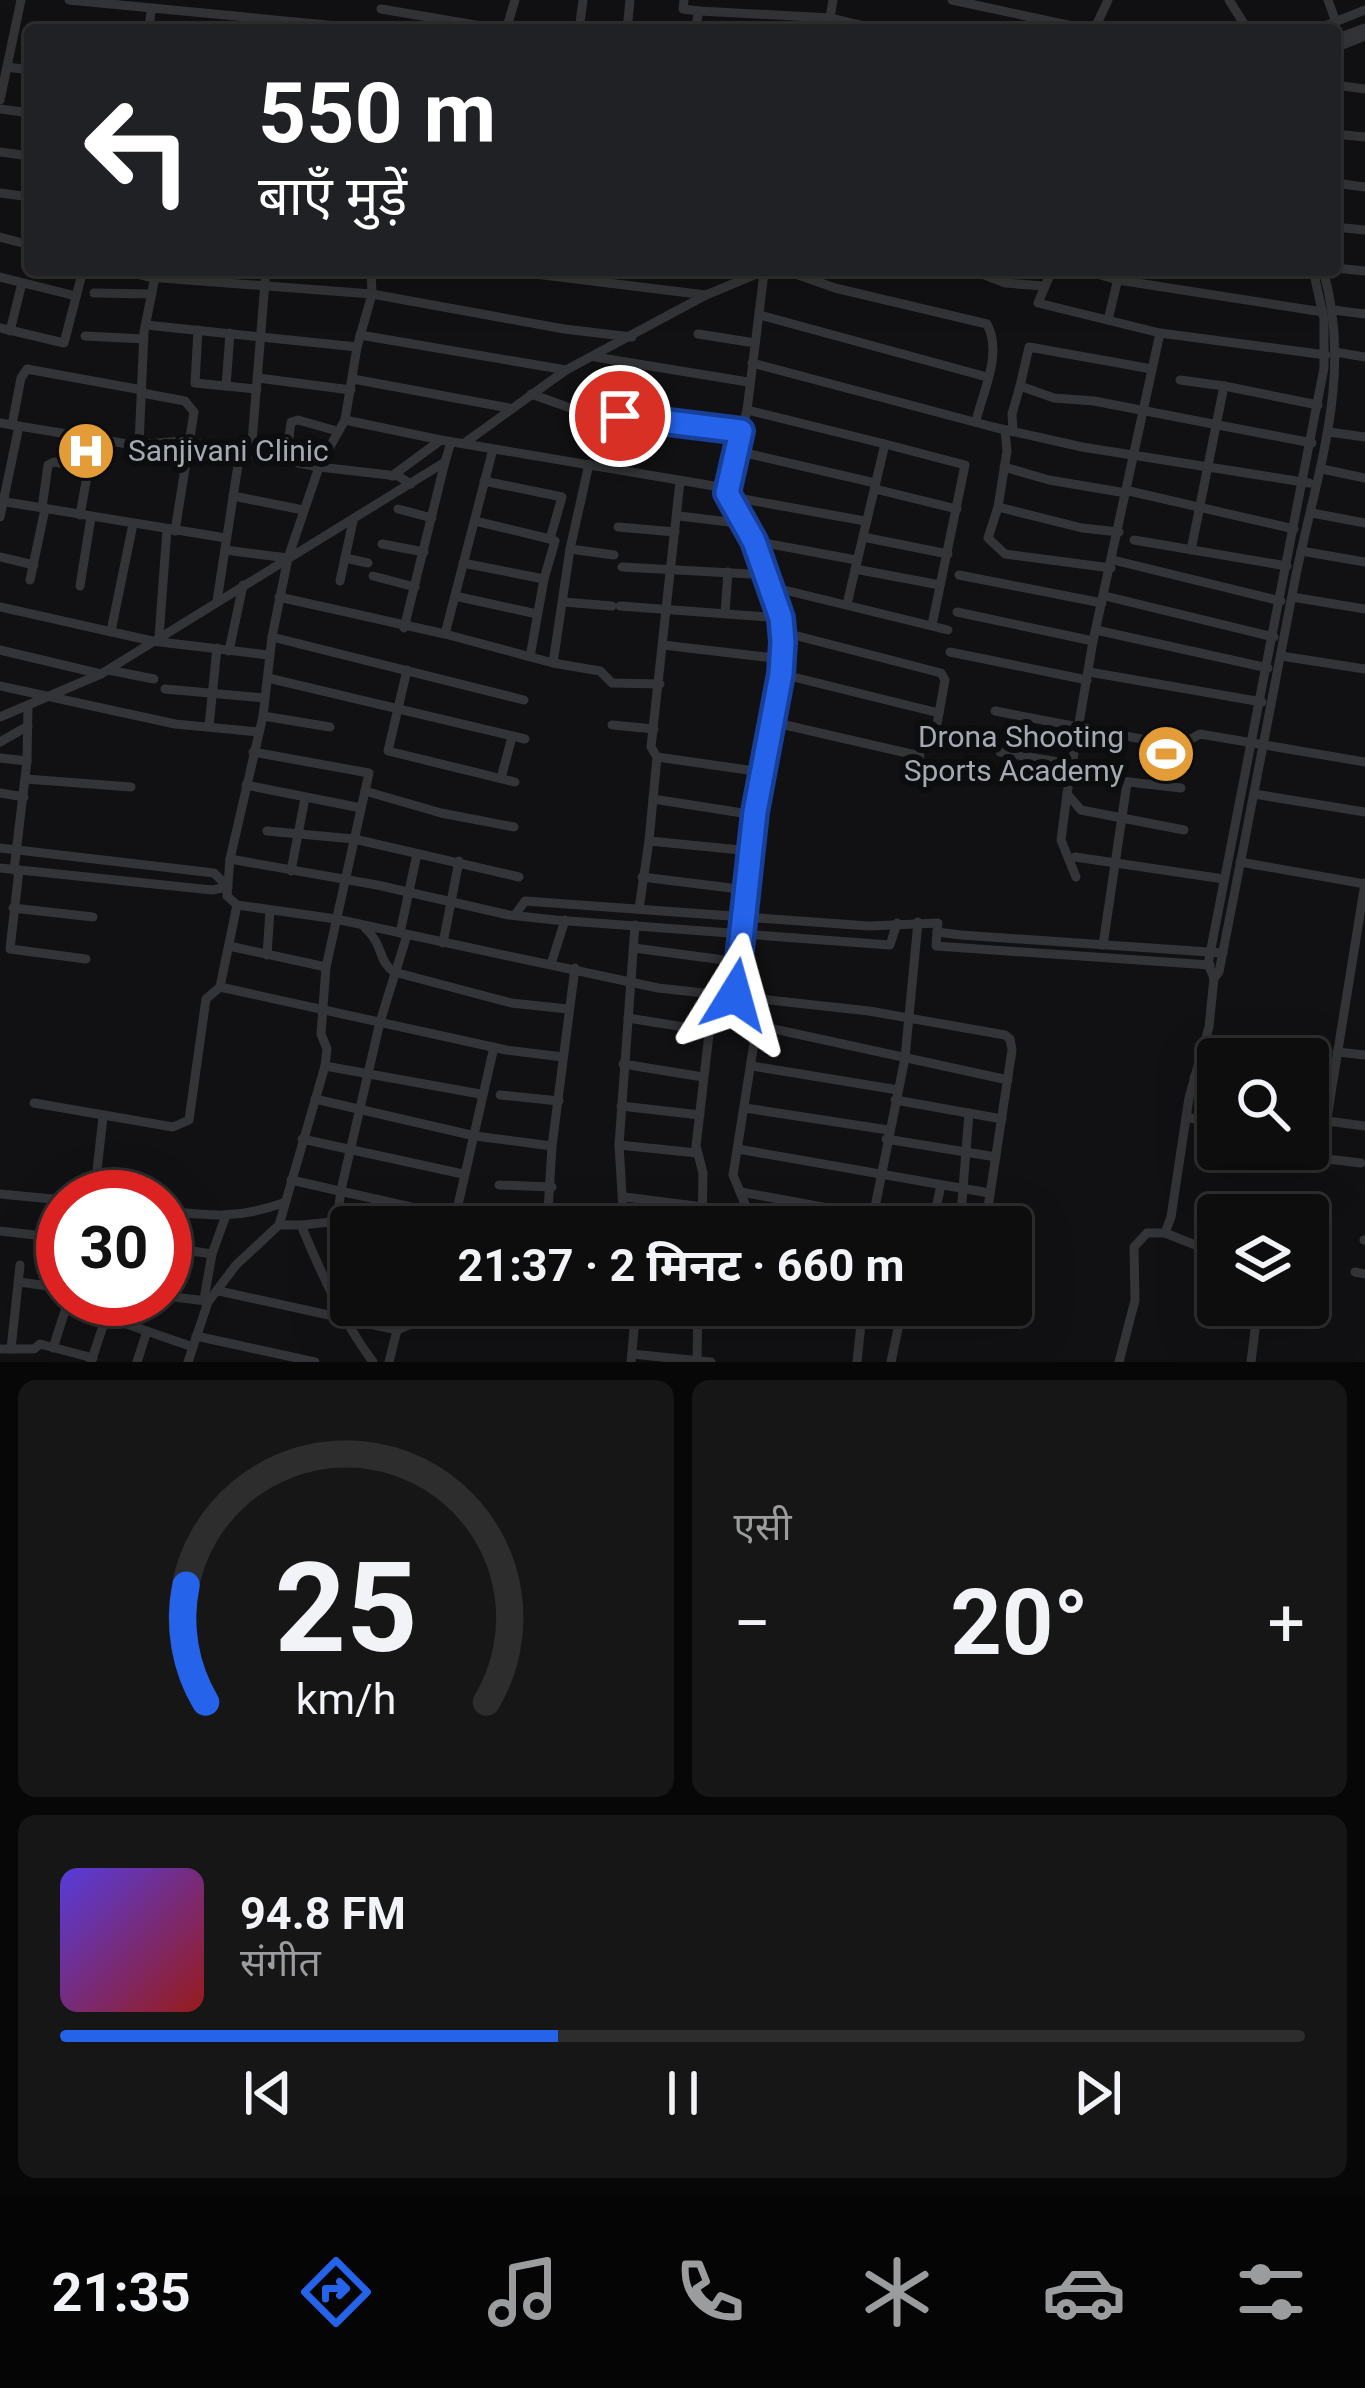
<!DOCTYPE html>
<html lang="hi">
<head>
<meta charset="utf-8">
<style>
	:root { --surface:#0d0d0e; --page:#161617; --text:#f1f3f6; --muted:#9a9c9e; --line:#2d2d2e; --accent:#2563eb }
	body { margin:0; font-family:Roboto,"Noto Sans Devanagari",sans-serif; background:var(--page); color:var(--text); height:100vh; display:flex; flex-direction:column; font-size:45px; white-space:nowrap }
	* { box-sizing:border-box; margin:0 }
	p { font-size:39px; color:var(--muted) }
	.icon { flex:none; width:66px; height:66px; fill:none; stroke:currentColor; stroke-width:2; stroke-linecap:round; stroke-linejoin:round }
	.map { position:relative; height:1362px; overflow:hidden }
	.side { display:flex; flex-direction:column; gap:18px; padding:18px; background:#070708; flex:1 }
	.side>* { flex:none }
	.hud { position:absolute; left:24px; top:24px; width:1317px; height:252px; border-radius:12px; box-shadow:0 12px 48px #0002,0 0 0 3px var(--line); background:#202124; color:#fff; overflow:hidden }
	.tools { position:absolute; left:1197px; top:1038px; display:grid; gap:24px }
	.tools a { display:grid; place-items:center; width:132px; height:132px; border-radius:12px; background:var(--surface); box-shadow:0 12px 48px #0002,0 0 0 3px var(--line); font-size:60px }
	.speed { position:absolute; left:36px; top:1170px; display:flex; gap:24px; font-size:60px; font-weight:700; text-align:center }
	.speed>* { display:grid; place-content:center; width:156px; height:156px; border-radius:50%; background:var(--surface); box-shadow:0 12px 48px #0002,0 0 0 3px var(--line); line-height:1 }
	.speed .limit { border:18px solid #d22; background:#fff; color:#111 }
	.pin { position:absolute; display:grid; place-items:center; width:102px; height:102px; color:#fff; margin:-51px; border:6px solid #fff; border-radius:50%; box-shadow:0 3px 12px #0007 }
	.me { position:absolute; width:132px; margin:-66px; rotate:8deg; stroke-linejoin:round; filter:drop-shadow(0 0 9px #0008) }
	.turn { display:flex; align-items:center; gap:42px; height:252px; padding:0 36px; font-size:54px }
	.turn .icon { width:156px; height:156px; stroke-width:2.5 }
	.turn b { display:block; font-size:84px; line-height:102px }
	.big { font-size:90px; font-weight:700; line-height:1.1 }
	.side .card { flex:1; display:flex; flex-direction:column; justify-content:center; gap:18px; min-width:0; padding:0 42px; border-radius:18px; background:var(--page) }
	.side .dial { align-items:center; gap:0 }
	.dial svg { height:312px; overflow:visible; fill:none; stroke:var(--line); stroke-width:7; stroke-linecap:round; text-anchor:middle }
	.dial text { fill:var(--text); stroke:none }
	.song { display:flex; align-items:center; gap:36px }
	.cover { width:144px; height:144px; border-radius:18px; background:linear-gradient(135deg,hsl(250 70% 55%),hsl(0 70% 35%)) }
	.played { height:12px; border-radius:6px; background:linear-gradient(90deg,var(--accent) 40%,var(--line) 40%) }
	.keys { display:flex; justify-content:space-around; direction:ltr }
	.heat { display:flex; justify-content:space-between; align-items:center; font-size:66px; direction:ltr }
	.side .tiles { flex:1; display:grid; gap:18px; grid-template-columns:1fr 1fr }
	.card:last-child { grid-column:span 2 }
	.trip { position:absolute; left:330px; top:1206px; width:702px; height:120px; border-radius:12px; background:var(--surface); box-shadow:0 12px 48px #0002,0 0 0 3px var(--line); font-weight:700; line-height:120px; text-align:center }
	.dock { display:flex; height:192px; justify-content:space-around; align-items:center; background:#050506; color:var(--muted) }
	.dock .icon { width:84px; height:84px }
	.dock .active { color:var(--accent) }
	.dock b { font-size:54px; color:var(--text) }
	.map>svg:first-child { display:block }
</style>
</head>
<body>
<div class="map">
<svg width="1365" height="1362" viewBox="0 0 1365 1362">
	<rect width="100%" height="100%" fill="#111113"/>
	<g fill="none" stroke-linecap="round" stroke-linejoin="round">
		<!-- minor -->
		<g stroke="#333437" stroke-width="9">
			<polyline points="69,0 379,30"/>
			<polyline points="684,0 683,9 699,11"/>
			<polyline points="952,0 1091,30"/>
			<polyline points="1229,0 1248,30"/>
			<polyline points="1328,0 1336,22"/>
			<polyline points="381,9 505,30"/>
			<polyline points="149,30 151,11"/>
			<polyline points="506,30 515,0"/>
			<polyline points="579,30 583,0"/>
			<polyline points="627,30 630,0"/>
			<polyline points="695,30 699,11 830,18 880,30"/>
			<polyline points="828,30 833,0"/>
			<polyline points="1094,30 1108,0"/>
			<polyline points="1315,30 1365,10"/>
			<polyline points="1335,39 1365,28"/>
			<polyline points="1335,48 1365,36"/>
			<polyline points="7,67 30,70"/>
			<polyline points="1335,85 1365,89"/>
			<polyline points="0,100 21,0"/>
			<polyline points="0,109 30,113"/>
			<polyline points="1335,134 1365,137"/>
			<polyline points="0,152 30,156"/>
			<polyline points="1335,183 1365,187"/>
			<polyline points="0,193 30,197"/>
			<polyline points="1335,227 1365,230"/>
			<polyline points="0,237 30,245"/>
			<polyline points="1335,268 1365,271"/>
			<polyline points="123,270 148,277 372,294 564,329 632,337"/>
			<polyline points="502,270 706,295"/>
			<path d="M 784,270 L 835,288 L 987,324 C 1003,353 983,391 976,421"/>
			<polyline points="972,270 1005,283 1043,286"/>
			<polyline points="1052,270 1038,303 1160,333 1093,641 1067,794 1081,810 1184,830"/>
			<polyline points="1083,270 1118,280 1323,312"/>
			<polyline points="0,277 76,296"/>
			<polyline points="94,293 152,294"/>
			<polyline points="1333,310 1365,314"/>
			<polyline points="760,315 987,377"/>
			<polyline points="1108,320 1120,270"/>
			<polyline points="146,325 357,347"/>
			<polyline points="0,328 64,343 83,270"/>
			<polyline points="198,330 195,383 257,389"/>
			<polyline points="10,331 22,283"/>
			<polyline points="1160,333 1326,355"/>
			<polyline points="698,334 755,343"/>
			<polyline points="360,335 566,370"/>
			<polyline points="85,336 144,339"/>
			<polyline points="1335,352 1365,357"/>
			<polyline points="595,357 748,382"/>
			<polyline points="752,363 993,427 1082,447 1309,483"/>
			<polyline points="1152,369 1029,347 1020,386 1054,398 1094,401 1312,443"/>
			<polyline points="258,378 351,390"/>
			<polyline points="353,379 509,408"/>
			<polyline points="1180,380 1224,386"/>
			<polyline points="226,386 230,333"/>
			<polyline points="142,393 185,401 194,412 175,531"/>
			<polyline points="531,394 576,410 741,431"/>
			<polyline points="747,410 885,444 847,604"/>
			<polyline points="345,420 441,440 720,487 732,497 772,587 783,642 781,674 755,812 735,995 713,1014 706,1031"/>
			<polyline points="0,423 134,445 183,441 319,467 398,476 411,484"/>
			<polyline points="12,425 21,378 27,369 142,390"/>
			<polyline points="1005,430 1007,451 998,507 1082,528 1119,532"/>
			<polyline points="1013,432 1012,414 1020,386"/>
			<polyline points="1329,432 1365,437"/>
			<polyline points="466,442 566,370 706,295 766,270"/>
			<polyline points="139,444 144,332 155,277"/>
			<polyline points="885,444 965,465 932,625"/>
			<polyline points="737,451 875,483"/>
			<polyline points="251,454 266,270"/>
			<polyline points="286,461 291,422 298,420 337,431"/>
			<polyline points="1004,467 1049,480 1126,493"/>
			<polyline points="1322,469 1365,478"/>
			<polyline points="392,476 441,440"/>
			<polyline points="875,489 957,509"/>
			<polyline points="1129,491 1294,529"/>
			<polyline points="727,493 747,410 764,273"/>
			<polyline points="233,496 303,510"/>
			<polyline points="732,497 865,521"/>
			<polyline points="0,501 226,538"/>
			<polyline points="998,507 988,538 1005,554 1111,568"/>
			<polyline points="42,508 48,465 54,462 85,467 88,471 80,515"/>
			<polyline points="398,509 432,518"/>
			<polyline points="1312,513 1365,523"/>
			<polyline points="679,516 746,524"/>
			<polyline points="0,517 19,426"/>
			<polyline points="475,521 550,539 562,497 484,481"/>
			<polyline points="618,527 675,532"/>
			<polyline points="863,537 948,554"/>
			<polyline points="1134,540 1287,566"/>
			<polyline points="754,541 856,560"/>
			<polyline points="382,544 424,552"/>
			<polyline points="570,549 614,555"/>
			<polyline points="225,550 288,558"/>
			<polyline points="1191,550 1224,386 1318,405"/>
			<polyline points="1301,551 1365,562"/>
			<polyline points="0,557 34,565"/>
			<polyline points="345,558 368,563"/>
			<polyline points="1113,560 1281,601"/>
			<polyline points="463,563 544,579 530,657"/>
			<polyline points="622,567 767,575"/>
			<polyline points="855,569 940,585"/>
			<polyline points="959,575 1102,603"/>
			<polyline points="373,576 415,587"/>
			<polyline points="544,579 555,541 550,539"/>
			<polyline points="30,580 45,509"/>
			<polyline points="340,581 353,521"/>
			<polyline points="80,586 91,517"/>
			<polyline points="772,587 948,630"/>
			<polyline points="455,596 537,614"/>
			<polyline points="1105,596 1274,637"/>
			<polyline points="279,597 445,634 553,663 570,549 589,464"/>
			<polyline points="1292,597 1365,609"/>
			<polyline points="217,601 240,452"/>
			<polyline points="564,602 612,606"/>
			<polyline points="620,606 781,618"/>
			<polyline points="0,607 152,641 269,655"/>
			<polyline points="957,612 1093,641"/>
			<polyline points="725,613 728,572"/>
			<polyline points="404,628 445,462"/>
			<polyline points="1096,630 1268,668"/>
			<polyline points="111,631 133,524"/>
			<polyline points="782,632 941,673 945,680 935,735"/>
			<polyline points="445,634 493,449"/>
			<polyline points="159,637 167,529"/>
			<polyline points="272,637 524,700"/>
			<polyline points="663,645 782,659"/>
			<polyline points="0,650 101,674"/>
			<polyline points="229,651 243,585"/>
			<polyline points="950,652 1087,680"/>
			<polyline points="1281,656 1365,669"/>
			<polyline points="553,663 600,671 612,683 660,684"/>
			<polyline points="108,670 154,679"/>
			<polyline points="407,670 388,751 515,782"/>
			<polyline points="1089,672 1262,702"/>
			<polyline points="781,674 939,713"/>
			<polyline points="268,678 525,739"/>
			<polyline points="0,686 175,724 258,732"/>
			<polyline points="165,689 264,698"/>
			<polyline points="995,711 1178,746 1200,734 1365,762"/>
			<polyline points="263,716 330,727"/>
			<polyline points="0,717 28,705"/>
			<polyline points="772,722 920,756"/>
			<polyline points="612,725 654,729"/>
			<polyline points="209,726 217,648"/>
			<polyline points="0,742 28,726"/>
			<polyline points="1000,752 1070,764"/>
			<polyline points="657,757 762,772"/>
			<polyline points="0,758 27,761"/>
			<polyline points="1069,775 1181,788"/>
			<polyline points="501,778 512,737"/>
			<polyline points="26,779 131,787"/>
			<polyline points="246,785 361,808"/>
			<polyline points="365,791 441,813 514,827"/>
			<polyline points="0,793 24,797"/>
			<polyline points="1067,794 1061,840 1076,877"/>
			<polyline points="1254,794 1365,812"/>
			<polyline points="653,799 755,815"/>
			<polyline points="267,831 354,839 519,877"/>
			<polyline points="649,841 657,757 651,747 680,481"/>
			<polyline points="0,848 214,873 228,887 212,890 0,868"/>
			<polyline points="1075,857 1224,879"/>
			<polyline points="230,859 377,885 509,915 555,920 890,945 897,923"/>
			<polyline points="1240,862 1365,884"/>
			<polyline points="14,870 27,761 28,705 101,674 445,462 451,442"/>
			<polyline points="19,870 10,949 86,959"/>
			<polyline points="291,871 305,798"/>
			<polyline points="642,877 747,890"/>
			<polyline points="237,905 336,919 658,988 869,1011 1005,1035 1010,1039 1012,1050 985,1227"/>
			<polyline points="13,908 93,917"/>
			<polyline points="639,909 649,841 751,851"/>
			<polyline points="515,915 525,901 869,926 938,923 937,932 961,935 1223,953"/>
			<path d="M 365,928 C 384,945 377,960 394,972 L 511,1003 L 568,1009"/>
			<polyline points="937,932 936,946 1210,965"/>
			<polyline points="400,933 417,854"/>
			<polyline points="443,943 459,861"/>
			<polyline points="1103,945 1127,783"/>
			<polyline points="229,946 326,967"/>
			<polyline points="634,948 739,962"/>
			<polyline points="267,955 270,910"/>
			<polyline points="551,964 565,920"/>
			<polyline points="1214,978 1208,964 1324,368 1324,319 1313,270"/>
			<polyline points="220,987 506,1050 563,1057"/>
			<polyline points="628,1018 703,1030 709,1034 696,1146 703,1173 702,1227"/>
			<polyline points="760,1026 1008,1080"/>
			<polyline points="1337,1052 1365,1055"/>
			<polyline points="623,1064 703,1077"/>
			<polyline points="325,1066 480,1094"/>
			<polyline points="752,1066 898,1090"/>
			<polyline points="1194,1077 1218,1083"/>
			<polyline points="500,1095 559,1101"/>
			<polyline points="315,1099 475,1136 552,1146 575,968"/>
			<polyline points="895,1100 1002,1119"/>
			<polyline points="34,1103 173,1127 189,1120 206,999 220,987 237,905 227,896 230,859 263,716 272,637 288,558 320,464 345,420 357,347 372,294 371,270"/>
			<polyline points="621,1106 700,1115"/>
			<polyline points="745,1108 888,1130"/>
			<polyline points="1186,1117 1218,1124"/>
			<polyline points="1327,1121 1365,1126"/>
			<polyline points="302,1139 463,1174"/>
			<polyline points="886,1139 996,1157"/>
			<polyline points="619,1145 697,1153"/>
			<polyline points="738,1149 989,1193"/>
			<polyline points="1361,1163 1327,1159 1322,1149 1365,883"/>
			<polyline points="291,1180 455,1217 535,1227"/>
			<polyline points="499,1185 552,1187"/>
			<polyline points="741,1192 932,1227"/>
			<polyline points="0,1194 63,1200"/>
			<polyline points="94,1197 103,1117"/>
			<polyline points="625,1197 703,1207"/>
			<path d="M 165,1211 C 211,1216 238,1219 283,1203"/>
			<polyline points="337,1221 341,1190 380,1022 407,935"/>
			<path d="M 279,1225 L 301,1225 C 321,1273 342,1320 373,1362"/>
			<polyline points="301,1225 342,1221 366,1227"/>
			<polyline points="453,1227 494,1047"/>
			<polyline points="547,1227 552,1146"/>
			<polyline points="624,1227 619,1145 635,925"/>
			<polyline points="744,1227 745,1204 733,1175 761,999"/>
			<polyline points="871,1227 905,1058 918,922"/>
			<polyline points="932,1227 941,1185"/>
			<polyline points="960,1227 969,1113"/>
			<polyline points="0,1231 61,1238"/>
			<polyline points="1165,1233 1218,1254"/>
			<polyline points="1364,1240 1365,1240"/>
			<polyline points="165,1247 212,1254"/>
			<polyline points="1355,1272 1365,1274"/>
			<polyline points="19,1282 63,1288"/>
			<polyline points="54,1288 63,1223"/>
			<polyline points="219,1291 397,1330 420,1320 471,1320 473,1305"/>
			<polyline points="165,1296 207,1301"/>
			<polyline points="204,1299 212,1254 225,1218"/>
			<polyline points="618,1305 617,1315 623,1319 698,1323"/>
			<polyline points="106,1317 193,1347"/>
			<polyline points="196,1336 315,1362"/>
			<polyline points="53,1348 66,1308"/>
			<polyline points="0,1349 34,1349 40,1344 93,1358"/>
			<polyline points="11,1349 20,1265"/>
			<polyline points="632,1354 711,1362"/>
			<polyline points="697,1360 698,1305"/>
			<polyline points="91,1362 112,1299"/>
			<polyline points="137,1362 147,1331"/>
			<polyline points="188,1362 208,1302 236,1265 279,1225 325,1066 327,1049 321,1034 326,967 369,773 253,752"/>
			<polyline points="389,1362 397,1330"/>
			<polyline points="631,1362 635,1319"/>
			<polyline points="857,1362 863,1305"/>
			<polyline points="891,1362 903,1305"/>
			<path d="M 1119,1362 L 1135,1300 L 1134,1247 L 1147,1233 L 1165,1233 L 1171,1217 L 1189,1098 L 1209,1027 L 1214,978 L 1219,972 C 1244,843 1270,714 1294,585 C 1314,480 1355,378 1323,270"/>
			<polyline points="1251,1362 1258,1305"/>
		</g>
	</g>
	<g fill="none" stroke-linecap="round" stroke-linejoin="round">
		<defs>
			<polyline id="route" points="620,416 741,431 727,493 754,541 781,618 783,642 781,674 755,812 735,995"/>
		</defs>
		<!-- route casing -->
		<use href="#route" stroke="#184099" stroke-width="30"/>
		<!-- route -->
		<use href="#route" stroke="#2563eb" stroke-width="21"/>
	</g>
	<!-- icons -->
	<defs>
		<symbol id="hospital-disc" viewBox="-11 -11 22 22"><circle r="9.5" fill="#e49c38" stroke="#0c0d0e"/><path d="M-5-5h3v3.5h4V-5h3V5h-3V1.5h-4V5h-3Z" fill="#fff"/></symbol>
		<symbol id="stadium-disc" viewBox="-11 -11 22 22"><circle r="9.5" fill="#e49c38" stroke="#0c0d0e"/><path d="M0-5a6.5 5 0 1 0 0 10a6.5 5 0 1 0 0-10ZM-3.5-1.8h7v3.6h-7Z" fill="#fff"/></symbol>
	</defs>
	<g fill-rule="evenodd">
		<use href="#hospital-disc" x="53" y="418" width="66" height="66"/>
		<use href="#stadium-disc" x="1133" y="721" width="66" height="66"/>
	</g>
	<g text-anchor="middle" stroke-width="12" stroke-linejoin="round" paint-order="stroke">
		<!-- poi labels -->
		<g font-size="30" fill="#a4a9b2" stroke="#0c0d0e" text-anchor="start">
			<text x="128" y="461">Sanjivani Clinic</text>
			<text x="1124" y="747" text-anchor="end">Drona Shooting<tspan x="1124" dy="34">Sports Academy</tspan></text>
		</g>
	</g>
</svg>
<div class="tools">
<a><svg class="icon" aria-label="search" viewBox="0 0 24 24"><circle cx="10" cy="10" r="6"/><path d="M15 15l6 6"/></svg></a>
<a><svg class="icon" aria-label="layers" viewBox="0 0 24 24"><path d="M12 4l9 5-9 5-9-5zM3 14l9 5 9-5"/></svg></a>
</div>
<div class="speed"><div class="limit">30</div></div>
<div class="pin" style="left:620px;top:416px;background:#d93025"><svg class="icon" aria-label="arrive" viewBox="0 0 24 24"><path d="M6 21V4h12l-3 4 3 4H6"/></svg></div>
<svg class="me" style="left:735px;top:995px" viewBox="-20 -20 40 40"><path d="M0-17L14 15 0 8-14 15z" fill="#2563eb" stroke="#fff" stroke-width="4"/></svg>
<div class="trip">21:37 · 2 मिनट · 660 m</div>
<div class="hud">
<div class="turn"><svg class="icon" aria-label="left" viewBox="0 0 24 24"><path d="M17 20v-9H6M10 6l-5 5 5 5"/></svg><div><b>550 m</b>बाएँ मुड़ें</div></div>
</div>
</div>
<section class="side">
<div class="tiles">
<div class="card dial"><svg viewBox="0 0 100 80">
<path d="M14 69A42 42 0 1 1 86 69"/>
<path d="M14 69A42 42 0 0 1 9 39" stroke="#2563eb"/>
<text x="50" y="56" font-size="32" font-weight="700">25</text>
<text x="50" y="72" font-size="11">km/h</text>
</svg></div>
<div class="card"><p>एसी</p>
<div class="heat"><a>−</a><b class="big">20°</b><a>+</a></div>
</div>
<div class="card">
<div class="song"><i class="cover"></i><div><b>94.8 FM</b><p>संगीत</p></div></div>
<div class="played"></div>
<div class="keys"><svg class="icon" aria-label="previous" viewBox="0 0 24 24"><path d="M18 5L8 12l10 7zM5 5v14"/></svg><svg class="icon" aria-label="pause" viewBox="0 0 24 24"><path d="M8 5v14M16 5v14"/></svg><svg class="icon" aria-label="next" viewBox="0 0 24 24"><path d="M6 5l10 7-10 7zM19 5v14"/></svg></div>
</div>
</div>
</section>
<nav class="dock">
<b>21:35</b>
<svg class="icon active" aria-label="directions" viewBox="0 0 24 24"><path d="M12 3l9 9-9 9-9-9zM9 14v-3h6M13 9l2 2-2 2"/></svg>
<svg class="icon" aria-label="music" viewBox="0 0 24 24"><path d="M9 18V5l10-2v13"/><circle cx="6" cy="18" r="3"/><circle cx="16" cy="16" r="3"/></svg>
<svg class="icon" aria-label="phone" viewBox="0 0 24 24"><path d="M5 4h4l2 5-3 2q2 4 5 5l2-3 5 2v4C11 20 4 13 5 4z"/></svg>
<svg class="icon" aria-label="climate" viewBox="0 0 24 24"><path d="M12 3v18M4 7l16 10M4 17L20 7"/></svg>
<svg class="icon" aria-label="car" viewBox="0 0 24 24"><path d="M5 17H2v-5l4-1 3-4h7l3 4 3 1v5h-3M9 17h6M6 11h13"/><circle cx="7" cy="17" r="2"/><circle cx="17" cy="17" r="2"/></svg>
<svg class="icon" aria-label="filters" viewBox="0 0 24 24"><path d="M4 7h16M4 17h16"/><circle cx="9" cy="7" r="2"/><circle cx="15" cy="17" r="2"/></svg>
</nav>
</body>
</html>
